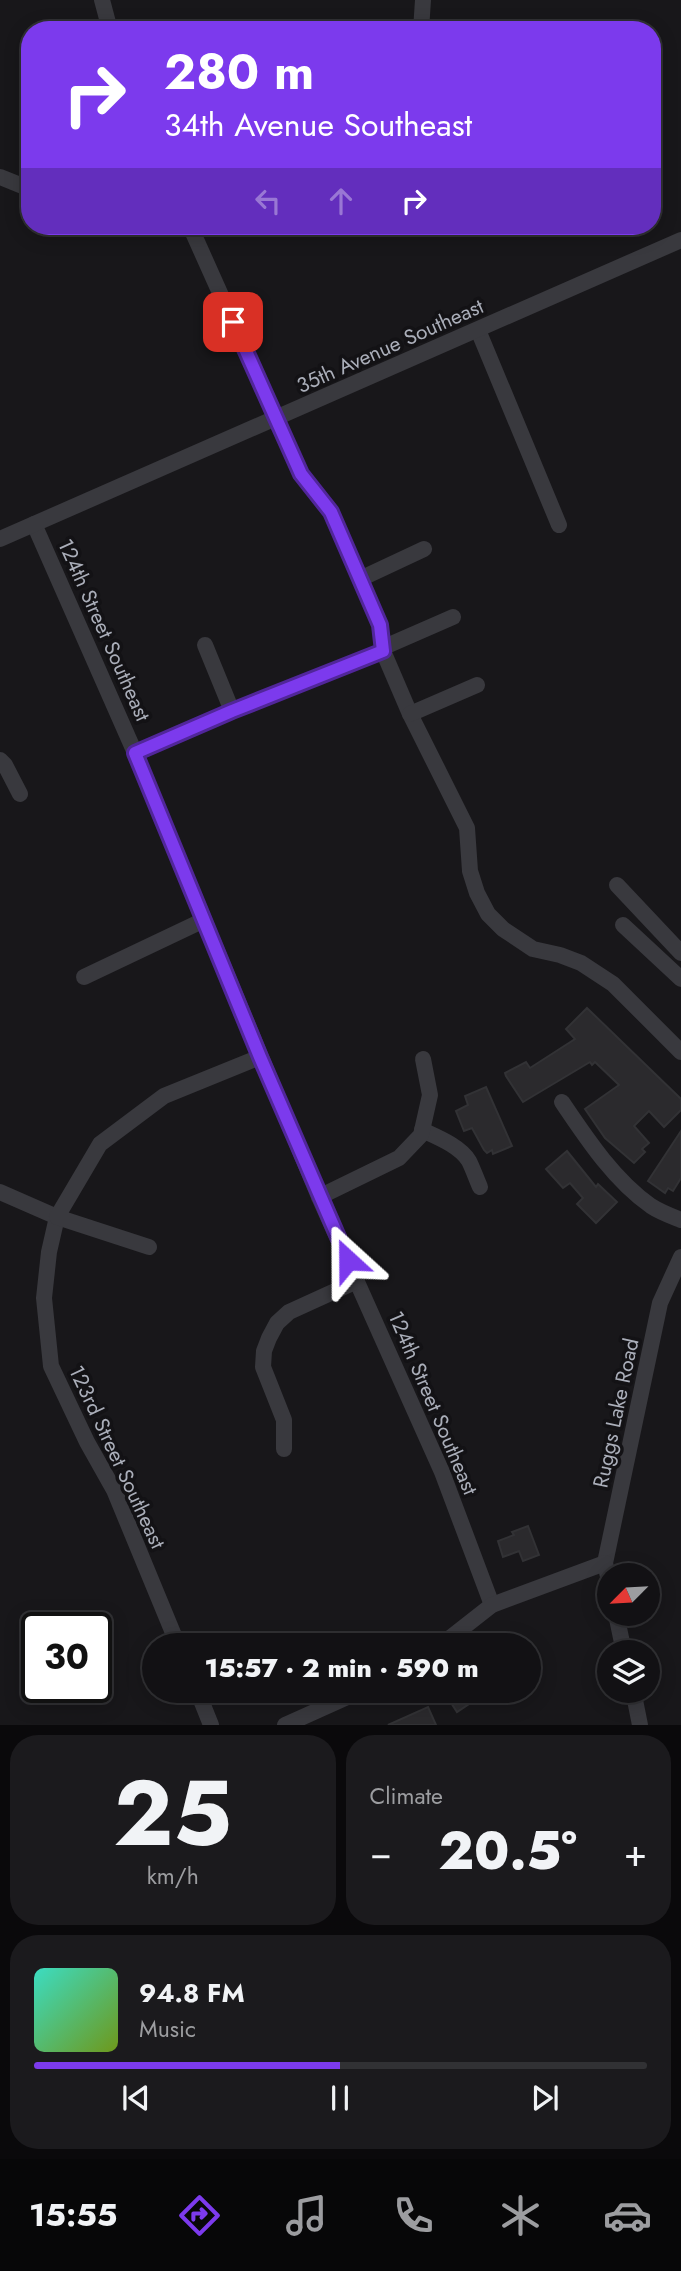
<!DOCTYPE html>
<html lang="en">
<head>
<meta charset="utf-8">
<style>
	:root { --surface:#121114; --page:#1b1a1d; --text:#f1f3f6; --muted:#9c9da0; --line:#313134; --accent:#7c3aed }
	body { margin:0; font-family:Jost,sans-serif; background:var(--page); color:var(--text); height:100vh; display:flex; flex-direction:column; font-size:26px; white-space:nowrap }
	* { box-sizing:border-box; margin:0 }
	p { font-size:23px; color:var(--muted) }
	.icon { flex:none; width:38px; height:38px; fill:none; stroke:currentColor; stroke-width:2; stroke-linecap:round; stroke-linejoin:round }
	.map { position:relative; height:1725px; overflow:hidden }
	.drawer { display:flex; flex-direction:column; gap:10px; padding:10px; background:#0a090b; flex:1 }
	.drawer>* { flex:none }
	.hud { position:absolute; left:21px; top:21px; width:640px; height:214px; border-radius:28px; box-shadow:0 4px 18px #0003,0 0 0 2px var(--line); background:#7c3aed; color:#fff; overflow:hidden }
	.needle { width:46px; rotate:246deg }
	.buttons { position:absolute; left:597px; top:1563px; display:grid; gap:14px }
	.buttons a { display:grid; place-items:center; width:63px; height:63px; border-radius:50%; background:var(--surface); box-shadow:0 4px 18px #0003,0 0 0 2px var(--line); font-size:35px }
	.speed { position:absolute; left:21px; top:1612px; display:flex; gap:14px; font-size:35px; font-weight:700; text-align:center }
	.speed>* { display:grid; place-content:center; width:91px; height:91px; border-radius:50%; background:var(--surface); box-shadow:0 4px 18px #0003,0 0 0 2px var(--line); line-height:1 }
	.speed .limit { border:4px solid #111; border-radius:10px; background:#fff; color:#111 }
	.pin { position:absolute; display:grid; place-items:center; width:60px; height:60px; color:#fff; margin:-30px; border-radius:14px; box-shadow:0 4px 10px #0006 }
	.me { position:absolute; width:77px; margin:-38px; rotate:336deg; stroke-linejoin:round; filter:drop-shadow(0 0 5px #0008) }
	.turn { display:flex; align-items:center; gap:24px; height:147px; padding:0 28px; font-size:32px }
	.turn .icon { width:91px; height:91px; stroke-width:2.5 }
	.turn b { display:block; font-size:49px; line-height:60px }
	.lanes { display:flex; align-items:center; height:66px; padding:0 28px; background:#0003; justify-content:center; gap:35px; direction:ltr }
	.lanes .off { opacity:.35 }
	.big { font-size:52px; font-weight:800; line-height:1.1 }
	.drawer .tile { flex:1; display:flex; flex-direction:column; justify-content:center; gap:10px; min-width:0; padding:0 24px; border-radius:28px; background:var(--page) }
	.drawer .dial { align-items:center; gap:0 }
	.dial b { font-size:91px; line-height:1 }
	.song { display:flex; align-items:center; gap:21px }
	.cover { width:84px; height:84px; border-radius:10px; background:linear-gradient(135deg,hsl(170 70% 55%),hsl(80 70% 35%)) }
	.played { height:7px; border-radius:4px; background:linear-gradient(90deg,var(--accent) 50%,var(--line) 50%) }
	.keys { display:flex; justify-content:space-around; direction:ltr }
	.heat { display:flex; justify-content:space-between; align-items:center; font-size:38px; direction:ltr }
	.drawer .tiles { flex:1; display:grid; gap:10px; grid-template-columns:1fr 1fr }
	.tile:last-child { grid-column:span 2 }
	.trip { position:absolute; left:142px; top:1633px; width:399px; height:70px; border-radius:35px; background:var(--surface); box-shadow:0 4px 18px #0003,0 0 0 2px var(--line); font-weight:800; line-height:70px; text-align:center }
	.tab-bar { display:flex; height:112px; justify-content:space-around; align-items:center; background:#070708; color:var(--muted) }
	.tab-bar .icon { width:49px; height:49px }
	.tab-bar .on { color:var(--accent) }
	.tab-bar b { font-size:32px; color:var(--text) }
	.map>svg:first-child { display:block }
</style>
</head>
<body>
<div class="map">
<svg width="681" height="1725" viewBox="0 0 681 1725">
	<rect width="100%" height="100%" fill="#18171a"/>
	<!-- building -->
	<g fill="#2b2a2d" stroke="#323235" stroke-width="2">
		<polygon points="587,1008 681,1099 681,1110 664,1127 649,1111 634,1126 649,1143 642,1149 645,1152 634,1163 605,1138 585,1109 619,1085 595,1062 592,1065 590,1062 523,1102 506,1076 505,1073 526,1062 530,1068 575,1039 566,1029"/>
		<polygon points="486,1087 512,1146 493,1154 492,1150 487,1153 484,1150 472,1128 464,1131 456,1111 468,1105 465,1096"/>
		<polygon points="681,1131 681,1178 673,1191 668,1188 665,1193 648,1181"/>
		<polygon points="567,1151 596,1187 598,1184 617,1202 596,1223 577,1204 583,1198 570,1183 563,1188 546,1169"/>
		<polygon points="528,1526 539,1555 523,1561 519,1551 503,1557 498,1541 514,1535 512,1532"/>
		<polygon points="453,1690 490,1690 457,1712 446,1695"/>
		<polygon points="428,1707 436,1725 388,1725"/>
	</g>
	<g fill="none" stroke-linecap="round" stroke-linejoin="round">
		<!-- minor -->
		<g stroke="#39393e" stroke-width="16">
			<polyline points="102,0 110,30"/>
			<polyline points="421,30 423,0"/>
			<polyline points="0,177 30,189"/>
			<polyline points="190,226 301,474 331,512 380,625 383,651 410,714 467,828 470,871 477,893 488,914 503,929 533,949 560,955 581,963 613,984 681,1052"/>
			<polyline points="478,330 559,525"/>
			<polyline points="34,524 135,753 319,1197 442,1472 492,1605"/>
			<polyline points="0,539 681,240"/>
			<polyline points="360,579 424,549"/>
			<polyline points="205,645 232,711"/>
			<polyline points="382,648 453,617"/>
			<polyline points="410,714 477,685"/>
			<polyline points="135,753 232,711 383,651"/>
			<polyline points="0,760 5,765 20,794"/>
			<polyline points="617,885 681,953"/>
			<polyline points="623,925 681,979"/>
			<polyline points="84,977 204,920"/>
			<path d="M 562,1102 C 587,1139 614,1180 651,1206 C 660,1212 671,1216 681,1220"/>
			<path d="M 422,1130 C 437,1137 460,1146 469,1161 C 473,1169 476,1178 480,1187"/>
			<polyline points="0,1192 57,1217 49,1252 44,1298 51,1366 87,1442 114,1490 178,1645"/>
			<polyline points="319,1197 399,1158 421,1135 430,1095 423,1059"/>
			<polyline points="149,1247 57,1217 100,1144 164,1096 260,1057"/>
			<polyline points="284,1449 284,1420 263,1367 264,1351 269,1338 277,1323 289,1312 357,1281"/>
			<polyline points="609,1581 605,1563 660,1303 681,1257"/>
			<polyline points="616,1614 624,1652"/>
			<polyline points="441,1645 492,1605 605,1563"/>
			<polyline points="197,1690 211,1725"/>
			<polyline points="633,1690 640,1725"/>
			<polyline points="285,1725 363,1690"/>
		</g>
	</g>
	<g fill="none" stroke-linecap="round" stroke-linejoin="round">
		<defs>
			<polyline id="route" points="233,322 301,474 331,512 380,625 383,651 232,711 135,753 260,1057 348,1260"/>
		</defs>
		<!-- route casing -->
		<use href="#route" stroke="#51269a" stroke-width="18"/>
		<!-- route -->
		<use href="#route" stroke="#7c3aed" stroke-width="12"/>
	</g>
	<g text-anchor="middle" stroke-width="7" stroke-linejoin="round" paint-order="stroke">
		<!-- street labels -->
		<g font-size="21" fill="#aaaeb9" stroke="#131215">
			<text transform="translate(390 346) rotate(-24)" y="7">35th Avenue Southeast</text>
			<text transform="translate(104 630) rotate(66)" y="7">124th Street Southeast</text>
			<text transform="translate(433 1403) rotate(67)" y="7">124th Street Southeast</text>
			<text transform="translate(616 1413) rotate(-78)" y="7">Ruggs Lake Road</text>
			<text transform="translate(117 1457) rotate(65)" y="7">123rd Street Southeast</text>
		</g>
	</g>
</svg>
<div class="buttons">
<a><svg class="needle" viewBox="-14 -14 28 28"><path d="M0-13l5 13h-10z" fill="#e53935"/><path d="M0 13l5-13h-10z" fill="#9c9da0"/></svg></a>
<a><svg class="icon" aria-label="layers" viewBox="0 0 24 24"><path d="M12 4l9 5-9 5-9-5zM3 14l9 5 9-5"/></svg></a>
</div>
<div class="speed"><div class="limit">30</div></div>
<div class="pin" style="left:233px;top:322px;background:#d93025"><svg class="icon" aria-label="arrive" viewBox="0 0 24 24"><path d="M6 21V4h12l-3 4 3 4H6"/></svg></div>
<svg class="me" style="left:348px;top:1260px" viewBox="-20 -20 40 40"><path d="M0-17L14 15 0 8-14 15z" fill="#7c3aed" stroke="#fff" stroke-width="4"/></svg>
<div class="trip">15:57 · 2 min · 590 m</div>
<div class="hud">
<div class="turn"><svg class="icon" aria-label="right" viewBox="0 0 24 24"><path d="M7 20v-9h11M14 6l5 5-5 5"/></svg><div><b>280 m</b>34th Avenue Southeast</div></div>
<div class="lanes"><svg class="icon off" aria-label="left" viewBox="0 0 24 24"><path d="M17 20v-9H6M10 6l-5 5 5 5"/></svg><svg class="icon off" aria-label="ahead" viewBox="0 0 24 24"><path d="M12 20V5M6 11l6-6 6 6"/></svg><svg class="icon" aria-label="right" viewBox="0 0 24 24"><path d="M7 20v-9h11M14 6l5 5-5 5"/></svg></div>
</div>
</div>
<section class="drawer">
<div class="tiles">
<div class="tile dial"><b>25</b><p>km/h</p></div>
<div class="tile"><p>Climate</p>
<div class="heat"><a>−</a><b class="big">20.5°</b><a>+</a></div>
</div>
<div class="tile">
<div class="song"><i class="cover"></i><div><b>94.8 FM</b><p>Music</p></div></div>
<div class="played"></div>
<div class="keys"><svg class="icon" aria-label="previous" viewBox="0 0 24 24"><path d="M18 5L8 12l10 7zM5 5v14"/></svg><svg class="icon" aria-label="pause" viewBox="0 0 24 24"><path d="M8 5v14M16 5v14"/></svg><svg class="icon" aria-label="next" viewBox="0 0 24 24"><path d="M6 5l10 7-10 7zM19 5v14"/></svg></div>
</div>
</div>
</section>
<nav class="tab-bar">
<b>15:55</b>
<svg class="icon on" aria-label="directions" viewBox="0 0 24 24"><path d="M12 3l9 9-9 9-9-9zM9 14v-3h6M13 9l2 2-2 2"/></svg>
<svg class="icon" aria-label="music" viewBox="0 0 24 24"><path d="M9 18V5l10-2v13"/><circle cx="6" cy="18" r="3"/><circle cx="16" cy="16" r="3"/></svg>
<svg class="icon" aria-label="phone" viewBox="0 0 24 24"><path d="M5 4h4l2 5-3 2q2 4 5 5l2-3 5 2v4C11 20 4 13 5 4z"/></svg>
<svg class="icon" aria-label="climate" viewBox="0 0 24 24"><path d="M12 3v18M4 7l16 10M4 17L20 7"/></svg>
<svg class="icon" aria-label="car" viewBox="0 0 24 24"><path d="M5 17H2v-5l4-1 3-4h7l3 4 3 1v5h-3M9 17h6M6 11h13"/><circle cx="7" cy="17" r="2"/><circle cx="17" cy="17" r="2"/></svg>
</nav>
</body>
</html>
